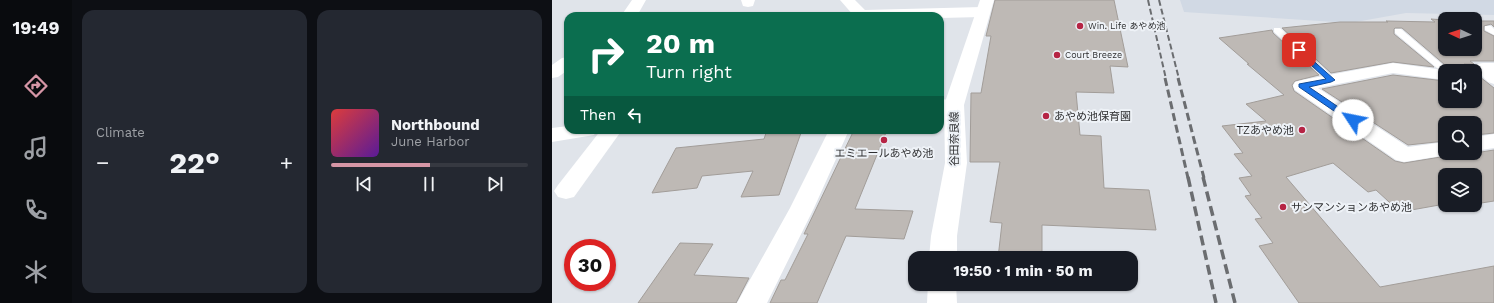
<!DOCTYPE html>
<html lang="en">
<head>
<meta charset="utf-8">
<style>
	:root { --surface:#171b24; --page:#242831; --text:#f1f3f6; --muted:#9ea1a6; --line:#363941; --accent:#d696a6 }
	body { margin:0; font-family:"Work Sans","Noto Sans JP",sans-serif; background:var(--page); color:var(--text); height:100vh; display:flex; flex-direction:column; font-size:15px; white-space:nowrap }
	* { box-sizing:border-box; margin:0 }
	p { font-size:13px; color:var(--muted) }
	.icon { flex:none; width:22px; height:22px; fill:none; stroke:currentColor; stroke-width:2; stroke-linecap:round; stroke-linejoin:round }
	.map { position:relative; flex:1; overflow:hidden }
	.panel { display:flex; flex-direction:column; gap:10px; padding:10px; background:#0d0f14; width:480px }
	.panel>* { flex:none }
	.hud { position:absolute; left:12px; top:12px; width:380px; height:122px; border-radius:12px; box-shadow:0 1px 3px #0004; background:#0b6e4f; color:#fff; overflow:hidden }
	.needle { width:26px; rotate:274deg }
	.fabs { position:absolute; left:886px; top:12px; display:grid; gap:8px }
	.fabs a { display:grid; place-items:center; width:44px; height:44px; border-radius:8px; background:var(--surface); box-shadow:0 1px 3px #0004; font-size:20px }
	.speed { position:absolute; left:12px; top:239px; display:flex; gap:8px; font-size:20px; font-weight:700; text-align:center }
	.speed>* { display:grid; place-content:center; width:52px; height:52px; border-radius:50%; background:var(--surface); box-shadow:0 1px 3px #0004; line-height:1 }
	.speed .limit { border:6px solid #d22; background:#fff; color:#111 }
	.pin { position:absolute; display:grid; place-items:center; width:34px; height:34px; color:#fff; margin:-17px; border-radius:8px; box-shadow:0 2px 6px #0006 }
	.me { position:absolute; width:44px; margin:-22px; rotate:304deg; stroke-linejoin:round; filter:drop-shadow(0 0 3px #0008) }
	.turn { display:flex; align-items:center; gap:14px; height:84px; padding:0 16px; font-size:18px }
	.turn .icon { width:52px; height:52px; stroke-width:2.5 }
	.turn b { display:block; font-size:28px; line-height:34px }
	.then { display:flex; align-items:center; height:38px; padding:0 16px; background:#0003; gap:8px; font-size:15px }
	.big { font-size:30px; font-weight:700; line-height:1.1 }
	.panel .tile { flex:1; display:flex; flex-direction:column; justify-content:center; gap:6px; min-width:0; padding:0 14px; border-radius:12px; background:var(--page) }
	.song { display:flex; align-items:center; gap:12px }
	.cover { width:48px; height:48px; border-radius:6px; background:linear-gradient(135deg,hsl(0 70% 55%),hsl(270 70% 35%)) }
	.played { height:4px; border-radius:2px; background:linear-gradient(90deg,var(--accent) 50%,var(--line) 50%) }
	.keys { display:flex; justify-content:space-around; direction:ltr }
	.heat { display:flex; justify-content:space-between; align-items:center; font-size:22px; direction:ltr }
	.panel .tiles { flex:1; display:grid; gap:10px; grid-template-columns:repeat(2,1fr) }
	.trip { position:absolute; left:356px; top:251px; width:230px; height:40px; border-radius:12px; background:var(--surface); box-shadow:0 1px 3px #0004; font-weight:700; line-height:40px; text-align:center }
	main { display:flex; flex:1; min-height:0 }
	.dock { display:flex; flex-direction:column; width:72px; justify-content:space-around; align-items:center; background:#090b0e; color:var(--muted) }
	.dock .icon { width:28px; height:28px }
	.dock .on { color:var(--accent) }
	.dock b { font-size:18px; color:var(--text) }
	.map>svg:first-child { display:block }
</style>
</head>
<body>
<main>
<nav class="dock">
<b>19:49</b>
<svg class="icon on" aria-label="directions" viewBox="0 0 24 24"><path d="M12 3l9 9-9 9-9-9zM9 14v-3h6M13 9l2 2-2 2"/></svg>
<svg class="icon" aria-label="music" viewBox="0 0 24 24"><path d="M9 18V5l10-2v13"/><circle cx="6" cy="18" r="3"/><circle cx="16" cy="16" r="3"/></svg>
<svg class="icon" aria-label="phone" viewBox="0 0 24 24"><path d="M5 4h4l2 5-3 2q2 4 5 5l2-3 5 2v4C11 20 4 13 5 4z"/></svg>
<svg class="icon" aria-label="climate" viewBox="0 0 24 24"><path d="M12 3v18M4 7l16 10M4 17L20 7"/></svg>
</nav>
<section class="panel">
<div class="tiles">
<div class="tile"><p>Climate</p>
<div class="heat"><a>−</a><b class="big">22°</b><a>+</a></div>
</div>
<div class="tile">
<div class="song"><i class="cover"></i><div><b>Northbound</b><p>June Harbor</p></div></div>
<div class="played"></div>
<div class="keys"><svg class="icon" aria-label="previous" viewBox="0 0 24 24"><path d="M18 5L8 12l10 7zM5 5v14"/></svg><svg class="icon" aria-label="pause" viewBox="0 0 24 24"><path d="M8 5v14M16 5v14"/></svg><svg class="icon" aria-label="next" viewBox="0 0 24 24"><path d="M6 5l10 7-10 7zM19 5v14"/></svg></div>
</div>
</div>
</section>
<div class="map">
<svg width="942" height="303" viewBox="0 0 942 303">
	<rect width="100%" height="100%" fill="#e0e4ea"/>
	<!-- built -->
	<polygon fill="#d1d9e4" points="628,0 942,0 942,15 854,13 798,23 632,12"/>
	<!-- building -->
	<g fill="#beb9b5" stroke="#a29d99">
		<polygon points="443,0 562,0 576,67 558,66 562,93 524,92 528,135 549,136 552,188 597,190 604,230 490,225 490,258 446,258 450,223 438,222 448,162 418,162 419,93 429,93 439,36 434,36"/>
		<polygon points="879,19 893,20 893,49 923,49 923,21 942,21 942,27 939,24 932,26 932,31 942,36 942,61 918,61 922,64 912,64 921,71 900,71 850,28 843,28 842,29 842,34 882,67 841,62 779,73 730,28 788,22 836,22 834,21 883,22"/>
		<polygon points="720,30 721,33 767,75 743,81 740,85 742,91 843,161 852,163 901,155 902,153 923,153 942,150 942,201 923,204 923,175 893,175 893,204 848,212 824,190 816,192 781,163 734,177 828,287 942,266 942,303 747,303 707,246 721,243 703,219 710,218 693,196 699,195 687,178 700,176 682,154 691,153 670,126 714,121 694,104 732,95 695,64 697,64 667,38"/>
		<polygon points="923,73 942,88 942,133 923,135 923,123 893,123 893,141 856,145 770,89 841,75 893,81 893,101 923,101"/>
		<polygon points="215,130 250,130 227,195 189,197 201,171 150,176 145,188 100,193 124,148 212,139"/>
		<polygon points="302,130 335,130 303,209 361,211 352,239 294,236 265,303 218,303 229,280 233,280 256,234 252,234"/>
		<polygon points="128,243 161,244 142,275 197,278 184,303 86,303"/>
	</g>
	<g fill="none" stroke-linecap="round" stroke-linejoin="round">
		<!-- lane -->
		<g fill="#fff" fill-rule="evenodd">
			<polygon points="933,26 939,26 942,29 942,35 933,30"/>
			<polygon points="722,28 728,28 782,78 784,80 782,82 776,82 722,32"/>
			<polygon points="843,29 849,29 898,71 893,71 893,73 891,73 843,33"/>
		</g>
		<!-- street -->
		<g fill="#fff" fill-rule="evenodd">
			<polygon points="80,0 94,0 85,16 69,16"/>
			<polygon points="189,0 203,0 201,6 196,7 191,6"/>
			<polygon points="288,0 303,0 313,10 430,7 435,9 438,12 435,15 430,17 388,18 388,16 302,16"/>
			<polygon points="16,57 16,70 6,77 0,78 0,65 10,58"/>
			<polygon points="841,63 899,71 893,71 893,80 841,73 766,88 856,147 893,142 893,153 901,154 852,162 844,160 743,90 741,86 743,82 750,80"/>
			<polygon points="931,63 942,63 942,84 936,82 922,68 925,64"/>
			<polygon points="388,99 409,101 412,105 409,109 388,111"/>
			<polygon points="16,126 16,130 45,130 42,135 0,142 0,128"/>
			<polygon points="49,130 70,130 22,197 14,199 6,197 2,191 6,185"/>
			<polygon points="277,130 297,130 262,208 215,303 185,303 238,208"/>
			<polygon points="942,134 942,148 923,151 923,137"/>
		</g>
		<!-- secondary -->
		<g fill="#fff" fill-rule="evenodd">
			<polygon points="428,0 442,0 412,105 415,163 405,236 405,258 377,258 379,236 393,163 392,105"/>
			<polygon points="376,284 404,284 405,303 375,303"/>
		</g>
		<!-- rail-far2 -->
		<g stroke="#6b6d70" stroke-width="2" stroke-dasharray="6 3" stroke-linecap="butt">
			<polyline points="596,0 614,79"/>
			<polyline points="607,0 627,79"/>
		</g>
		<!-- rail-far1 -->
		<g stroke="#6b6d70" stroke-width="3" stroke-dasharray="8 4" stroke-linecap="butt">
			<polyline points="613,78 636,178"/>
			<polyline points="626,78 652,178"/>
		</g>
		<!-- rail -->
		<g stroke="#6b6d70" stroke-width="3.5" stroke-dasharray="10 5" stroke-linecap="butt">
			<polyline points="636,177 664,303"/>
			<polyline points="651,177 683,303"/>
		</g>
	</g>
	<!-- route -->
	<polygon fill="#1a73e8" stroke="#114b97" points="747,48 783,80 779,82 757,87 804,119 805,120 804,122 798,122 747,87 747,84 774,79 744,51 743,50"/>
	<!-- markers -->
	<g fill="#b62444" stroke="#eef2f7" stroke-width="1.5">
		<circle cx="528" cy="26" r="4"/>
		<circle cx="505" cy="55" r="4"/>
		<circle cx="494" cy="116" r="4"/>
		<circle cx="750" cy="130" r="4"/>
		<circle cx="332" cy="140" r="4"/>
		<circle cx="731" cy="207" r="4"/>
	</g>
	<g text-anchor="middle" stroke-width="4" stroke-linejoin="round" paint-order="stroke">
		<!-- far-poi labels -->
		<g font-size="9" fill="#2e2f31" stroke="#eef2f7" text-anchor="start">
			<text x="536" y="29">Win. Life あやめ池</text>
			<text x="513" y="58">Court Breeze</text>
		</g>
		<!-- poi labels -->
		<g font-size="11" fill="#2e2f31" stroke="#eef2f7" text-anchor="start">
			<text x="502" y="120">あやめ池保育園</text>
			<text x="742" y="134" text-anchor="end">TZあやめ池</text>
			<text x="332" y="157" text-anchor="middle">エミエールあやめ池</text>
			<text x="739" y="211">サンマンションあやめ池</text>
		</g>
		<!-- street labels -->
		<g font-size="11" fill="#2e2f31" stroke="#eef2f7">
			<text transform="translate(402 139) rotate(-90)" y="4">谷田奈良線</text>
		</g>
	</g>
</svg>
<div class="fabs">
<a><svg class="needle" viewBox="-14 -14 28 28"><path d="M0-13l5 13h-10z" fill="#e53935"/><path d="M0 13l5-13h-10z" fill="#9ea1a6"/></svg></a>
<a><svg class="icon" aria-label="sound" viewBox="0 0 24 24"><path d="M4 9h4l5-4v14l-5-4H4zM17 9q2 3 0 6"/></svg></a>
<a><svg class="icon" aria-label="search" viewBox="0 0 24 24"><circle cx="10" cy="10" r="6"/><path d="M15 15l6 6"/></svg></a>
<a><svg class="icon" aria-label="layers" viewBox="0 0 24 24"><path d="M12 4l9 5-9 5-9-5zM3 14l9 5 9-5"/></svg></a>
</div>
<div class="speed"><div class="limit">30</div></div>
<div class="pin" style="left:747px;top:50px;background:#d93025"><svg class="icon" aria-label="arrive" viewBox="0 0 24 24"><path d="M6 21V4h12l-3 4 3 4H6"/></svg></div>
<svg class="me" style="left:801px;top:120px" viewBox="-20 -20 40 40"><circle r="19" fill="#fff"/><path d="M0-13L10 11 0 6-10 11z" fill="#1a73e8"/></svg>
<div class="trip">19:50 · 1 min · 50 m</div>
<div class="hud">
<div class="turn"><svg class="icon" aria-label="right" viewBox="0 0 24 24"><path d="M7 20v-9h11M14 6l5 5-5 5"/></svg><div><b>20 m</b>Turn right</div></div>
<div class="then">Then<svg class="icon" aria-label="left" viewBox="0 0 24 24"><path d="M17 20v-9H6M10 6l-5 5 5 5"/></svg></div>
</div>
</div>
</main>
</body>
</html>
